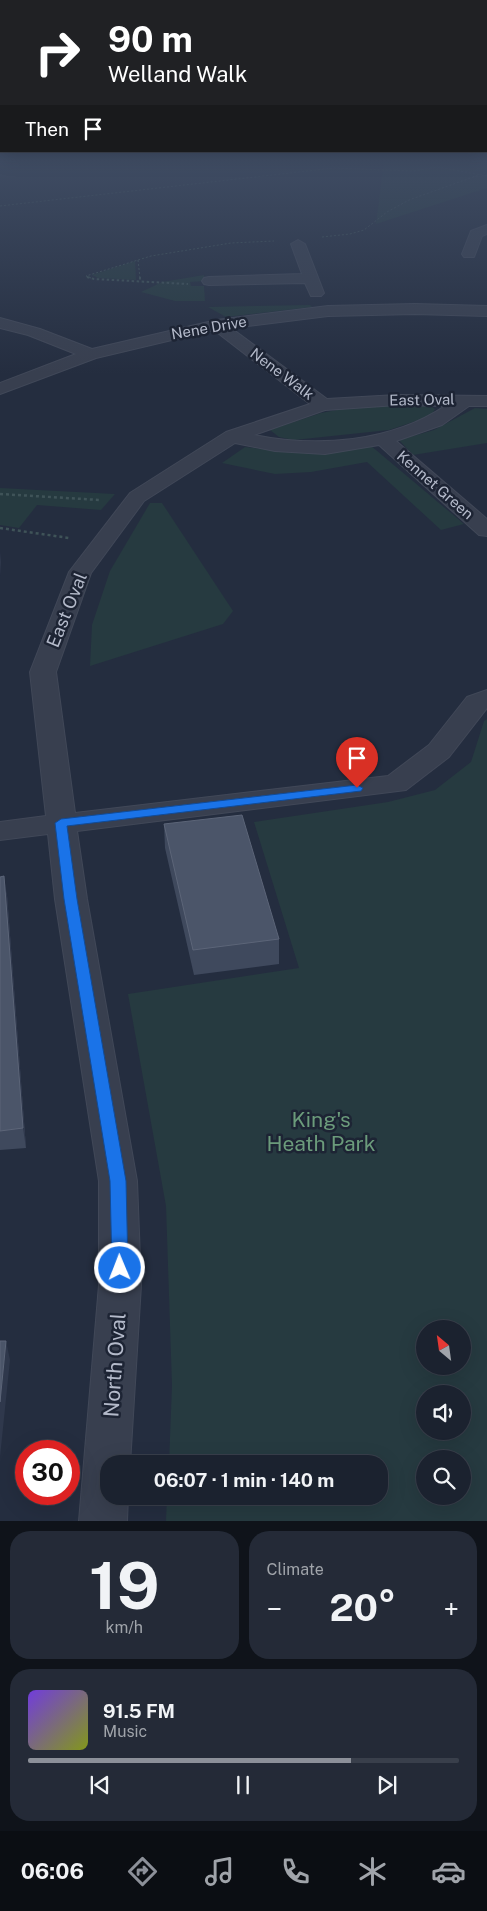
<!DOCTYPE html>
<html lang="en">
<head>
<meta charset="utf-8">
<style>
	:root { --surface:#1b222f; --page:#242a37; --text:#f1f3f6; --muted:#a0a4aa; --line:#393f4b; --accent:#8c9099 }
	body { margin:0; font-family:"Public Sans",sans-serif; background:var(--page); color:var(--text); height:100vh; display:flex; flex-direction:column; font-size:19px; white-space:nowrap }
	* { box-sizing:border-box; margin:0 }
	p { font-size:16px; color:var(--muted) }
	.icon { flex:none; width:28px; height:28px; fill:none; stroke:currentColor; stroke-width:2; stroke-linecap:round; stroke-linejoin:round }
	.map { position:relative; height:1521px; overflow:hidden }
	.details { display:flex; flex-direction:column; gap:10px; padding:10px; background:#0f131a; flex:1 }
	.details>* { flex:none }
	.top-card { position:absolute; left:0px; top:0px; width:488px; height:152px; box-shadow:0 5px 20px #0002,0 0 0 1px var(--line); background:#202124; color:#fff; overflow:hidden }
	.needle { width:32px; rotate:331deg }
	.tools { position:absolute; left:416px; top:1320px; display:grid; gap:10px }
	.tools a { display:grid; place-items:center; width:55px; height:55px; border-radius:50%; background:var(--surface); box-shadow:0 5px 20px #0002,0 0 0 1px var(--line); font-size:25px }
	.speed { position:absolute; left:15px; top:1440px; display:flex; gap:10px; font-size:25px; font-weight:700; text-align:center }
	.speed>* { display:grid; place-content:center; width:65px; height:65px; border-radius:50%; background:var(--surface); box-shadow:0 5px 20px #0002,0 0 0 1px var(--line); line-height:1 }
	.speed .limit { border:8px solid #d22; background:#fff; color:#111 }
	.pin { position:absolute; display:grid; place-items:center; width:42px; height:42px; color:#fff; margin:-51px -21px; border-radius:50% 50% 50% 0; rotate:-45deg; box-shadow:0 0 5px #0007 }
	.pin .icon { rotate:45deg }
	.me { position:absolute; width:55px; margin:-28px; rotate:359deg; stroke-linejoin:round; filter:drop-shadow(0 0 4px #0008) }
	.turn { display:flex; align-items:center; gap:18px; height:105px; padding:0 25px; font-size:22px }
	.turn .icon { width:65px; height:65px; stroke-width:2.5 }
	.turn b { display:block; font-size:35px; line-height:42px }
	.then { display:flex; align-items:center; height:48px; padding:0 25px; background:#0003; gap:10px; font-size:19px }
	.big { font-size:38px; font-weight:700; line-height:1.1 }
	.details .tile { flex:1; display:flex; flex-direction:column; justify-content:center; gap:8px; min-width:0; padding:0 18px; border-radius:20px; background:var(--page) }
	.details .dial { align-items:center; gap:0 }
	.dial b { font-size:65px; line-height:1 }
	.song { display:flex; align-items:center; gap:15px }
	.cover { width:60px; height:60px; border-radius:8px; background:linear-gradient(135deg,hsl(260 70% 55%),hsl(70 70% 35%)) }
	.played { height:5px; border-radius:2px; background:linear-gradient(90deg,var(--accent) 75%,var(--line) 75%) }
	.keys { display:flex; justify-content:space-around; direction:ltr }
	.heat { display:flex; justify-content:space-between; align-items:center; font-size:28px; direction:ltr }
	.details .tiles { flex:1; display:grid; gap:10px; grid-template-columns:1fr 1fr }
	.tile:last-child { grid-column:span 2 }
	.trip { position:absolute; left:100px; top:1455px; width:288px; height:50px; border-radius:20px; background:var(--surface); box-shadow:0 5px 20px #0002,0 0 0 1px var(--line); font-weight:700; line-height:50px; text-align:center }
	.dock { display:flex; height:80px; justify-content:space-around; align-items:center; background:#0b0e13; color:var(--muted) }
	.dock .icon { width:35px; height:35px }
	.dock .active { color:var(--accent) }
	.dock b { font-size:22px; color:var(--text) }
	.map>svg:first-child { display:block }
</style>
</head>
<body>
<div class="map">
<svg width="487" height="1521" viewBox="0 0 487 1521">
	<rect width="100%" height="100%" fill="#242d3f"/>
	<!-- green -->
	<g fill="#263a40" fill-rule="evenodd">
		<polygon points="384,161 487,161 487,188 376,224"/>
		<polygon points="135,261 136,280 98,278 92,275"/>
		<polygon points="204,275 205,281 190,282 191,286 204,286 205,301 175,301 141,292 162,282"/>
		<polygon points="310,305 312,307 226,317 208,307"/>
		<polygon points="425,403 435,409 431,416 389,430 294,440 279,437 270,430 321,413 352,407"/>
		<polygon points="475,408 487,409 487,443 413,455 399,440 434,430"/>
		<polygon points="370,445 464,524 441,530 367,462 311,472 275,474 222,463 245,447 280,451"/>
		<polygon points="0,488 115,494 101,510 37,505 19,528 0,525"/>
		<polygon points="150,503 162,503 233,611 223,624 90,666 92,625 110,571"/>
		<path d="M 487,719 L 487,1521 L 166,1521 L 167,1496 L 379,1496 L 379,1464 L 169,1464 L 172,1385 L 166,1206 L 128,994 L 299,968 L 254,822 L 388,802 L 435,790 L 471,762 L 484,721 ZM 425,1329 L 462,1329 L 462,1366 L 425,1366 ZM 425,1394 L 462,1394 L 462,1431 L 425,1431 ZM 425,1459 L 462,1459 L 462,1496 L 425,1496 Z"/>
	</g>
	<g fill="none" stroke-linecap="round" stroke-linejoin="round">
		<defs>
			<g id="minor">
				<polygon points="487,225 487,234 482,236 474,257 464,257 462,254 471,231"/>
				<polygon points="298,240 305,244 324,293 321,296 311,296 305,283 209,285 204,284 202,281 204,278 209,277 302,274 291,244"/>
				<path d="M 415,304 L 487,306 L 487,316 L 415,314 L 328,316 L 231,328 L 327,399 L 397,395 L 487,396 L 487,406 L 469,406 L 442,425 L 396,441 L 487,519 L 487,536 L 479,535 L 379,445 L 325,454 L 275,451 L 235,443 L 144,501 L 91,573 L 56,672 L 75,813 L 388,776 L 429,745 L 467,697 L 487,690 L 487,708 L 449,757 L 406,790 L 77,831 L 87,899 L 137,1181 L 141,1285 L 130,1464 L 109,1464 L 109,1496 L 128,1496 L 127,1521 L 79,1521 L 99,1285 L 99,1181 L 55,899 L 48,834 L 0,840 L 0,822 L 46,816 L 30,672 L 69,572 L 130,493 L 226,432 L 310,404 L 214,330 L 96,358 L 0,394 L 0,383 L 76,354 L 28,335 L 0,328 L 0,318 L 40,329 L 92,349 L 217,320 L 328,306 ZM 397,405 L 445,406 C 391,442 317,448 254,435 L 325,410 Z"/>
			</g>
		</defs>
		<!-- minor casing -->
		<use href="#minor" stroke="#414858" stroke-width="2"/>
		<!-- path-far2 -->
		<g stroke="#3f5358" stroke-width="1" stroke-dasharray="2 2" stroke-linecap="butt">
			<polyline points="0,206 334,168 413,171 438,167 487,176"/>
			<polyline points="322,237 350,234 364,230 387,212 409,200 487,172"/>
			<polyline points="138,260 140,278"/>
			<polyline points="91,278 86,276 151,256 231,243 274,241"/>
		</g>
		<!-- path-far1 -->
		<g stroke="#3f5358" stroke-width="2" stroke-dasharray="2.5 2.5" stroke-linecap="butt">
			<polyline points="87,277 94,279 188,284"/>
			<polyline points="140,277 140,281"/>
		</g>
		<!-- path -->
		<g stroke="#3f5358" stroke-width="2.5" stroke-dasharray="3 3" stroke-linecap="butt">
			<polyline points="0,494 100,500"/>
			<polyline points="0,528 69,538"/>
		</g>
		<!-- minor -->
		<use href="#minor" fill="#383f4f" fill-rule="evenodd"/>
	</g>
	<!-- wall -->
	<g fill="#3f495d">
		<polygon points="164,824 279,939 279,964 194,975 165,848"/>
		<polygon points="0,877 7,895 26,1148 0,1150"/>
	</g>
	<!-- shaded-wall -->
	<g fill="#2f384c">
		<polygon points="0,552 1,562 0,576"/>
		<polygon points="4,876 7,895 26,1148 23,1128"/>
		<polygon points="6,1341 10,1360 0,1457 0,1402"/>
	</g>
	<!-- building -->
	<g fill="#4b5569" stroke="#5c6578">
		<polygon points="242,815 279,939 193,950 164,824"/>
		<polygon points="4,876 23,1128 0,1131 0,877"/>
		<polygon points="0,1341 6,1341 0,1402"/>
	</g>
	<!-- sky -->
	<linearGradient id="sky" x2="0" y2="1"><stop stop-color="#141923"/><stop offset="0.43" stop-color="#3f4c63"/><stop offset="1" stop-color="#3f4c63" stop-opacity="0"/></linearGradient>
	<rect width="487" height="374" fill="url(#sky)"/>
	<!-- route -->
	<polygon fill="#1a73e8" stroke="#114b97" points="357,785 363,788 361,791 67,826 77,899 126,1181 128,1268 126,1273 120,1275 114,1273 112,1268 110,1181 64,899 55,823 61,819"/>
	<g text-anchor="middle" stroke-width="5" stroke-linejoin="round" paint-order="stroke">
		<!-- far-street labels -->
		<g font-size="15" fill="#b4baca" stroke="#1d2434">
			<text transform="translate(209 328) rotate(-10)" y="5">Nene Drive</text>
			<text transform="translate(282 374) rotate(37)" y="5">Nene Walk</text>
			<text transform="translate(422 400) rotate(-1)" y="5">East Oval</text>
			<text transform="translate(435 485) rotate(41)" y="5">Kennet Green</text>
		</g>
		<!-- street labels -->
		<g font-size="18" fill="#b4baca" stroke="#1d2434">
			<text transform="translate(67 610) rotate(-68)" y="6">East Oval</text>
		</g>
		<!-- near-park labels -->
		<g font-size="21" fill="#6b9b7b" stroke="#1d2434">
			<text x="321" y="1127">King's<tspan x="321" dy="24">Heath Park</tspan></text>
		</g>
		<!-- near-street labels -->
		<g font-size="21" fill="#b4baca" stroke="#1d2434">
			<text transform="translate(115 1365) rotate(-86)" y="7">North Oval</text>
		</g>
	</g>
</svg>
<div class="tools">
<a><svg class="needle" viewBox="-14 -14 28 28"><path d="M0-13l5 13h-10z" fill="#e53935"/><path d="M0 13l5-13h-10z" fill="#a0a4aa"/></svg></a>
<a><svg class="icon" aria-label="sound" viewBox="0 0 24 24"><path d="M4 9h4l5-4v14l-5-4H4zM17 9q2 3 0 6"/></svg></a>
<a><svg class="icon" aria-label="search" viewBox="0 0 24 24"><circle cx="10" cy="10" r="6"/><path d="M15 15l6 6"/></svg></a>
</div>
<div class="speed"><div class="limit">30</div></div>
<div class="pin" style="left:357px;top:788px;background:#d93025"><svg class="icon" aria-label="arrive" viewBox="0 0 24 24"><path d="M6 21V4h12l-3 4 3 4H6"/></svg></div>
<svg class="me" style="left:120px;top:1268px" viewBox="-20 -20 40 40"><circle r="17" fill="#1a73e8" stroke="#fff" stroke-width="3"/><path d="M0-11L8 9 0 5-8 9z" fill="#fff"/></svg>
<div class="trip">06:07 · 1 min · 140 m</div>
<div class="top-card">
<div class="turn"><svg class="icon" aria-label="right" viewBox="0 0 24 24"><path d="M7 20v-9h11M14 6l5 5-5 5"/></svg><div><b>90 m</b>Welland Walk</div></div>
<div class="then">Then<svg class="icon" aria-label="arrive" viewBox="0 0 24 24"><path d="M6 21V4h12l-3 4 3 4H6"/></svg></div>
</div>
</div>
<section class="details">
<div class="tiles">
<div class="tile dial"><b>19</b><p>km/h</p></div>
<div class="tile"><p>Climate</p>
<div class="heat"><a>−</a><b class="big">20°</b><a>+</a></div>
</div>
<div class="tile">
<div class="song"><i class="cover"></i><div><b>91.5 FM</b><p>Music</p></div></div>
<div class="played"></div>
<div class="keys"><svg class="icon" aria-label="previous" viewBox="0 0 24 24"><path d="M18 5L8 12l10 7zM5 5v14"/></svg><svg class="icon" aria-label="pause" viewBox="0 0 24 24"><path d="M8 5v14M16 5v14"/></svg><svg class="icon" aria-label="next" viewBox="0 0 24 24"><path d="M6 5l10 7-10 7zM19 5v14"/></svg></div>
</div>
</div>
</section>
<nav class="dock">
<b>06:06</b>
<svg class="icon active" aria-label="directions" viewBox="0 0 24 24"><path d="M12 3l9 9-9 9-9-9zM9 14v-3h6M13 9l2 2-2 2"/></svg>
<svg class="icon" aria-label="music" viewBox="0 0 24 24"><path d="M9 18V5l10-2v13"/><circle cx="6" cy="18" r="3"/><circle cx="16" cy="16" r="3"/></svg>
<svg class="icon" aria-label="phone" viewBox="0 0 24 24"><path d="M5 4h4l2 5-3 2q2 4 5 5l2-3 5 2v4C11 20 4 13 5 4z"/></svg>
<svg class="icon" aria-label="climate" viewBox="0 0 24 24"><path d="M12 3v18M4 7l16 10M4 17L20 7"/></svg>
<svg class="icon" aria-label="car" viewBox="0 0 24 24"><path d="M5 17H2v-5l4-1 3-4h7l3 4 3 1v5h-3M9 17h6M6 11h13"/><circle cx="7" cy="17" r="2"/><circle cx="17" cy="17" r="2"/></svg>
</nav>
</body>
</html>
